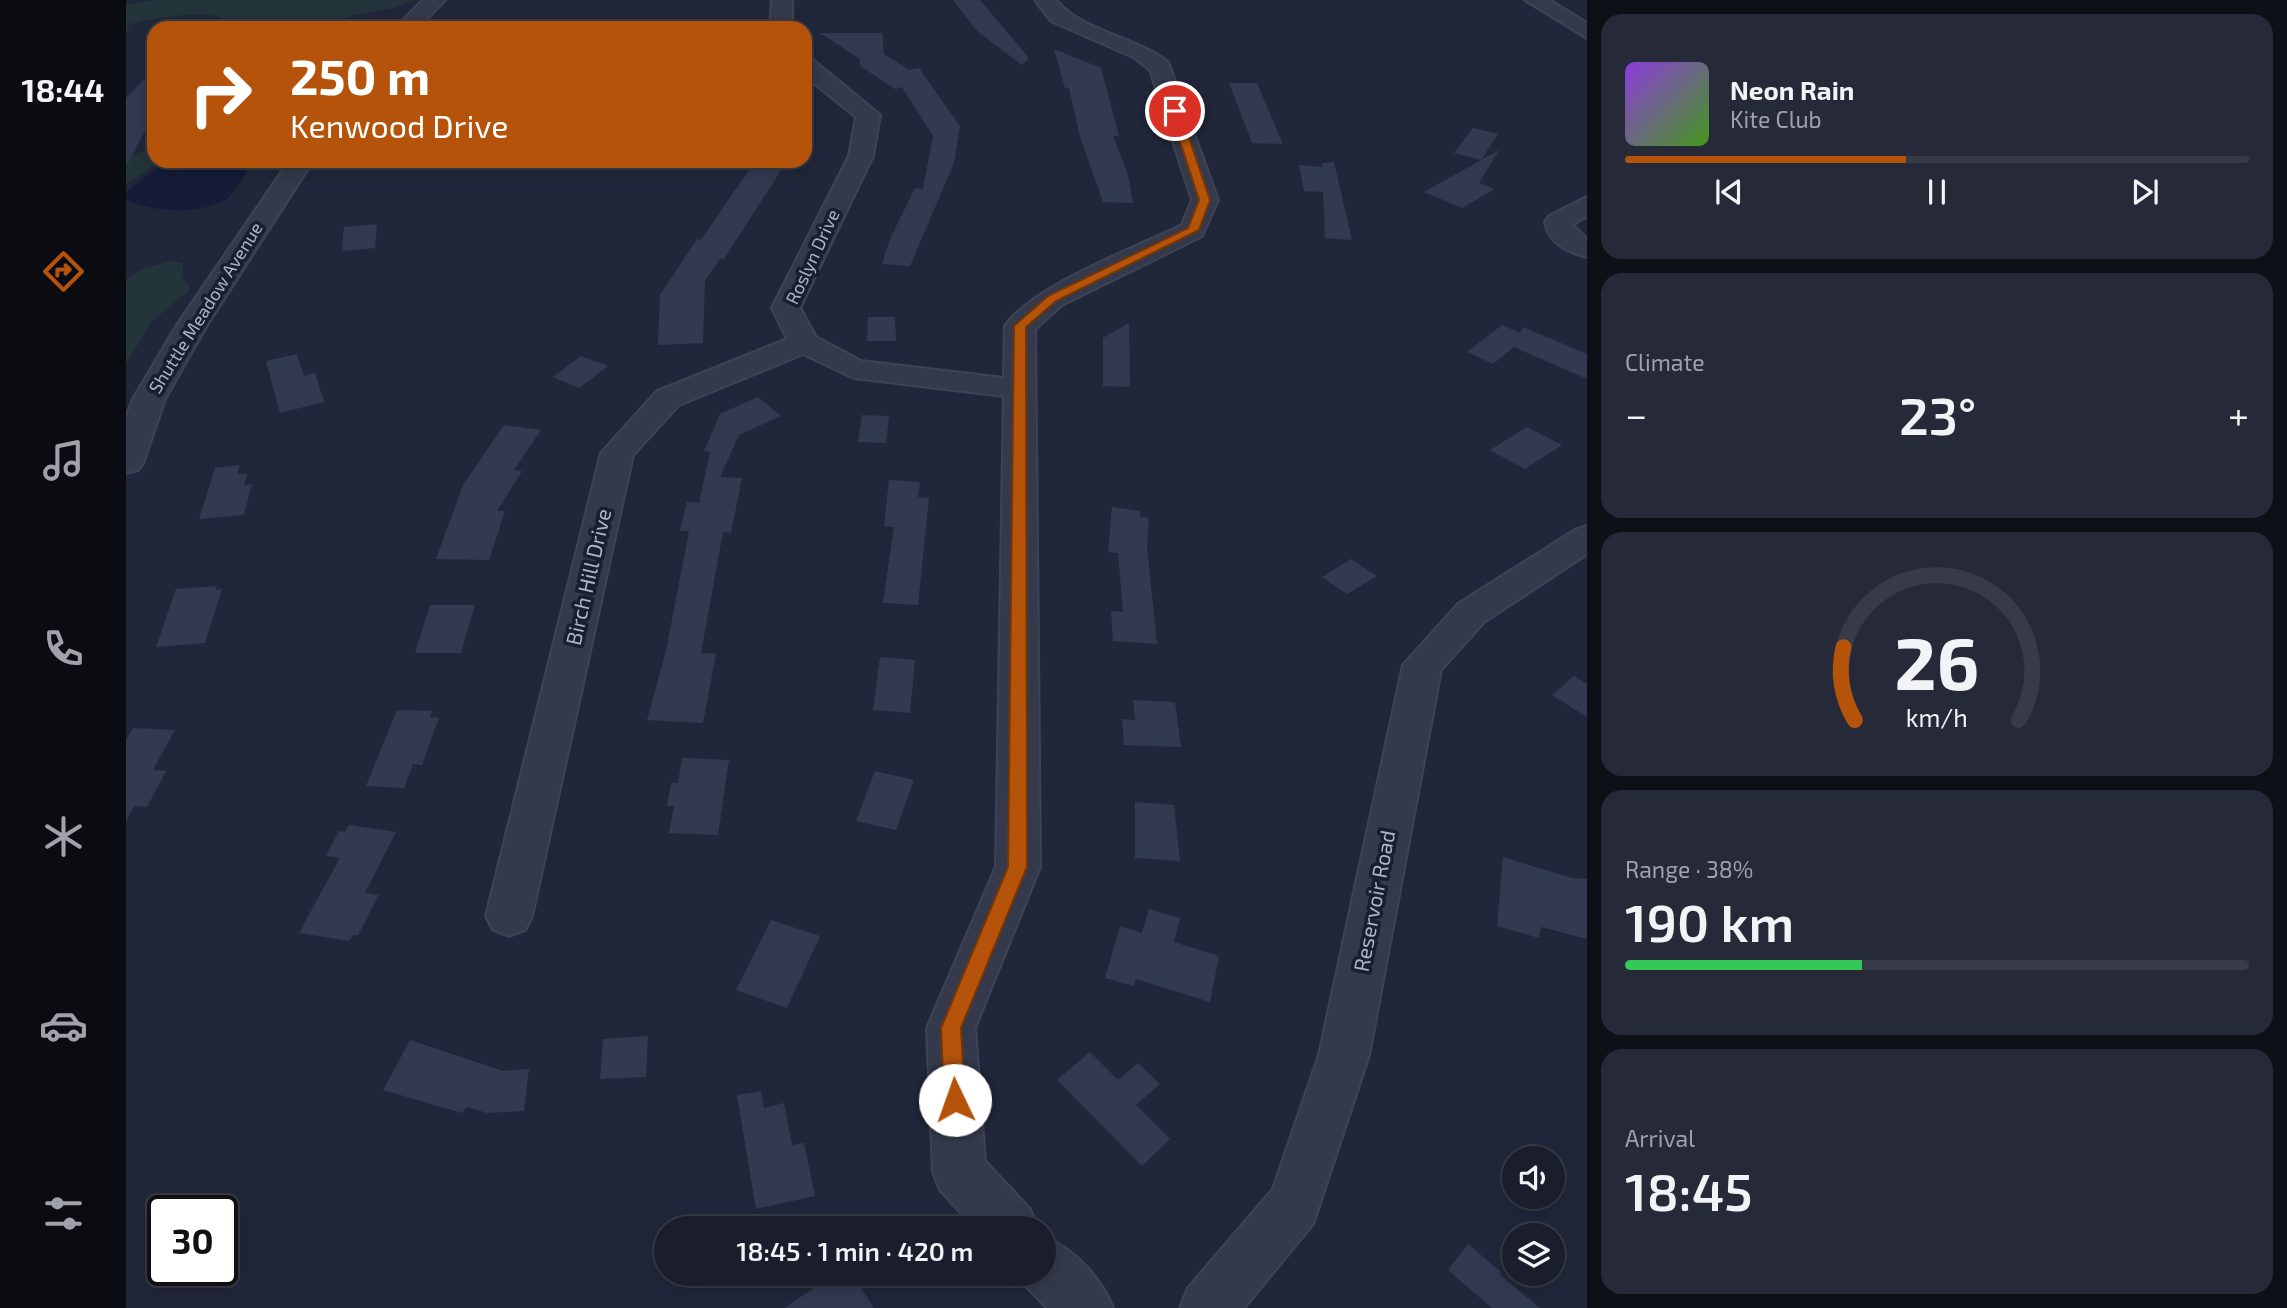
<!DOCTYPE html>
<html lang="en">
<head>
<meta charset="utf-8">
<style>
	:root { --surface:#191d2c; --page:#262a38; --text:#f1f3f6; --muted:#9fa2a9; --line:#373b48; --accent:#b45309 }
	body { margin:0; font-family:"Exo 2",sans-serif; background:var(--page); color:var(--text); height:100vh; display:flex; flex-direction:column; font-size:26px; white-space:nowrap }
	* { box-sizing:border-box; margin:0 }
	p { font-size:23px; color:var(--muted) }
	.icon { flex:none; width:38px; height:38px; fill:none; stroke:currentColor; stroke-width:2; stroke-linecap:round; stroke-linejoin:round }
	.map { position:relative; flex:1; overflow:hidden }
	.sheet { display:flex; flex-direction:column; gap:14px; padding:14px; background:#0e1018; width:700px }
	.sheet>* { flex:none }
	.banner { position:absolute; left:21px; top:21px; width:665px; height:147px; border-radius:21px; box-shadow:0 4px 18px #0003,0 0 0 2px var(--line); background:#b45309; color:#fff; overflow:hidden }
	.buttons { position:absolute; left:1376px; top:1146px; display:grid; gap:14px }
	.buttons a { display:grid; place-items:center; width:63px; height:63px; border-radius:50%; background:var(--surface); box-shadow:0 4px 18px #0003,0 0 0 2px var(--line); font-size:35px }
	.speed { position:absolute; left:21px; top:1195px; display:flex; gap:14px; font-size:35px; font-weight:700; text-align:center }
	.speed>* { display:grid; place-content:center; width:91px; height:91px; border-radius:50%; background:var(--surface); box-shadow:0 4px 18px #0003,0 0 0 2px var(--line); line-height:1 }
	.speed .limit { border:4px solid #111; border-radius:10px; background:#fff; color:#111 }
	.pin { position:absolute; display:grid; place-items:center; width:60px; height:60px; color:#fff; margin:-30px; border:4px solid #fff; border-radius:50%; box-shadow:0 2px 7px #0007 }
	.me { position:absolute; width:77px; margin:-38px; rotate:357deg; stroke-linejoin:round; filter:drop-shadow(0 0 5px #0008) }
	.turn { display:flex; align-items:center; gap:24px; height:147px; padding:0 28px; font-size:32px }
	.turn .icon { width:91px; height:91px; stroke-width:2.5 }
	.turn b { display:block; font-size:49px; line-height:60px }
	.big { font-size:52px; font-weight:600; line-height:1.1 }
	.sheet .tile { flex:1; display:flex; flex-direction:column; justify-content:center; gap:10px; min-width:0; padding:0 24px; border-radius:21px; background:var(--page) }
	.sheet .dial { align-items:center; gap:0 }
	.dial svg { height:182px; overflow:visible; fill:none; stroke:var(--line); stroke-width:7; stroke-linecap:round; text-anchor:middle }
	.dial text { fill:var(--text); stroke:none }
	.song { display:flex; align-items:center; gap:21px }
	.cover { width:84px; height:84px; border-radius:10px; background:linear-gradient(135deg,hsl(270 70% 55%),hsl(100 70% 35%)) }
	.played { height:7px; border-radius:4px; background:linear-gradient(90deg,var(--accent) 45%,var(--line) 45%) }
	.keys { display:flex; justify-content:space-around; direction:ltr }
	.heat { display:flex; justify-content:space-between; align-items:center; font-size:38px; direction:ltr }
	.charge { height:10px; border-radius:5px; background:linear-gradient(90deg,#34c759 38%,var(--line) 0) }
	.trip { position:absolute; left:528px; top:1216px; width:402px; height:70px; border-radius:35px; background:var(--surface); box-shadow:0 4px 18px #0003,0 0 0 2px var(--line); font-weight:600; line-height:70px; text-align:center }
	main { display:flex; flex:1; min-height:0 }
	.dock { display:flex; flex-direction:column; width:126px; justify-content:space-around; align-items:center; background:#0a0c12; color:var(--muted) }
	.dock .icon { width:49px; height:49px }
	.dock .active { color:var(--accent) }
	.dock b { font-size:32px; color:var(--text) }
	.map>svg:first-child { display:block }
</style>
</head>
<body>
<main>
<nav class="dock">
<b>18:44</b>
<svg class="icon active" aria-label="directions" viewBox="0 0 24 24"><path d="M12 3l9 9-9 9-9-9zM9 14v-3h6M13 9l2 2-2 2"/></svg>
<svg class="icon" aria-label="music" viewBox="0 0 24 24"><path d="M9 18V5l10-2v13"/><circle cx="6" cy="18" r="3"/><circle cx="16" cy="16" r="3"/></svg>
<svg class="icon" aria-label="phone" viewBox="0 0 24 24"><path d="M5 4h4l2 5-3 2q2 4 5 5l2-3 5 2v4C11 20 4 13 5 4z"/></svg>
<svg class="icon" aria-label="climate" viewBox="0 0 24 24"><path d="M12 3v18M4 7l16 10M4 17L20 7"/></svg>
<svg class="icon" aria-label="car" viewBox="0 0 24 24"><path d="M5 17H2v-5l4-1 3-4h7l3 4 3 1v5h-3M9 17h6M6 11h13"/><circle cx="7" cy="17" r="2"/><circle cx="17" cy="17" r="2"/></svg>
<svg class="icon" aria-label="filters" viewBox="0 0 24 24"><path d="M4 7h16M4 17h16"/><circle cx="9" cy="7" r="2"/><circle cx="15" cy="17" r="2"/></svg>
</nav>
<div class="map">
<svg width="1461" height="1308" viewBox="0 0 1461 1308">
	<rect width="100%" height="100%" fill="#21273a"/>
	<!-- green -->
	<g fill="#23343b">
		<path d="M 31,0 L 288,0 L 263,9 L 229,15 L 181,28 L 92,28 L 98,19 C 81,9 24,19 4,24 L 0,33 L 0,5 Z"/>
		<polygon points="28,148 28,161 36,161 0,184 0,157"/>
		<polygon points="45,261 57,263 56,277 65,289 26,321 0,364 0,279 16,269"/>
	</g>
	<!-- water -->
	<path fill="#141c38" d="M 39,161 L 118,161 L 120,173 C 114,182 108,194 99,200 C 73,215 25,212 0,200 L 0,192 Z"/>
	<!-- building -->
	<g fill="#323a52">
		<polygon points="827,0 854,0 903,58 896,65 851,31"/>
		<polygon points="694,33 756,33 758,54 783,70 793,68 834,126 828,163 784,266 756,264 764,239 789,188 797,189 807,136 776,87 769,89 734,66 734,59"/>
		<polygon points="928,49 975,68 993,136 987,136 1002,175 1007,203 977,202 954,137 943,88 939,88"/>
		<polygon points="28,69 28,114 0,167 0,98"/>
		<polygon points="1103,83 1131,83 1157,144 1126,143"/>
		<polygon points="1347,128 1372,134 1355,160 1328,153"/>
		<polygon points="1373,150 1353,183 1369,189 1336,208 1298,192"/>
		<polygon points="629,161 661,161 598,259 594,259 579,281 577,343 532,345 534,295 571,239 575,240"/>
		<polygon points="1208,162 1226,240 1199,238 1197,192 1178,191 1173,165 1196,167 1196,163"/>
		<polygon points="251,224 249,248 216,251 218,227"/>
		<polygon points="742,317 769,317 770,341 741,341"/>
		<polygon points="1003,323 1004,387 977,386 977,338"/>
		<polygon points="1376,325 1394,333 1397,327 1461,354 1461,379 1388,347 1367,364 1341,352"/>
		<polygon points="171,354 178,376 189,373 198,402 154,413 140,361"/>
		<polygon points="455,356 482,366 453,388 427,377"/>
		<polygon points="632,397 655,416 613,435 594,477 616,478 605,533 597,532 575,653 590,654 577,723 521,720 540,651 563,531 554,531 561,502 573,503 584,452 578,451 594,414"/>
		<polygon points="736,415 763,416 760,443 732,442"/>
		<polygon points="378,425 415,430 388,470 396,471 371,511 379,511 363,560 310,559 337,485"/>
		<polygon points="1401,427 1436,445 1399,469 1364,450"/>
		<polygon points="114,465 111,474 121,474 118,485 126,484 118,515 73,519 89,468"/>
		<polygon points="763,480 794,482 792,497 803,498 792,605 757,603 768,527 758,526"/>
		<polygon points="986,507 1014,511 1014,517 1023,518 1021,546 1031,644 987,641 985,611 997,612 992,553 982,552"/>
		<polygon points="1225,559 1251,576 1221,594 1196,577"/>
		<polygon points="91,586 90,590 96,589 79,643 30,647 50,589"/>
		<polygon points="304,605 349,605 335,653 289,653"/>
		<polygon points="754,657 789,660 784,713 747,710"/>
		<polygon points="1448,676 1461,684 1461,717 1426,695"/>
		<polygon points="1007,700 1049,702 1055,747 998,745 996,719 1009,720"/>
		<polygon points="271,710 306,711 304,717 313,718 296,765 287,764 278,788 240,786"/>
		<polygon points="7,728 49,730 27,770 40,771 21,807 8,806 0,821 0,740"/>
		<polygon points="556,758 603,760 592,835 543,833 548,806 541,806 545,783 552,783"/>
		<polygon points="749,771 788,780 770,830 730,821"/>
		<polygon points="1009,802 1048,805 1054,861 1009,858"/>
		<polygon points="223,825 270,832 239,893 253,895 232,935 227,935 223,941 173,933 214,858 200,856 213,831 219,832"/>
		<polygon points="1377,857 1446,878 1461,879 1461,939 1415,927 1413,938 1371,926"/>
		<polygon points="1023,909 1054,918 1048,942 1093,956 1084,1002 1010,979 1008,986 979,978 994,926 1016,933"/>
		<polygon points="645,920 694,936 661,1008 610,990"/>
		<polygon points="522,1036 520,1077 474,1079 477,1039"/>
		<polygon points="284,1040 377,1071 403,1069 398,1111 361,1113 341,1107 336,1113 257,1090"/>
		<polygon points="964,1052 992,1080 1012,1063 1034,1084 1010,1105 1044,1139 1016,1166 931,1080"/>
		<polygon points="635,1091 638,1108 658,1103 666,1145 678,1143 689,1196 630,1209 611,1095"/>
		<polygon points="1342,1244 1375,1272 1373,1274 1414,1308 1366,1308 1322,1270"/>
		<polygon points="709,1274 726,1274 748,1308 658,1308"/>
	</g>
	<g fill="none" stroke-linecap="round" stroke-linejoin="round">
		<defs>
			<g id="minor">
				<polygon points="297,0 319,0 292,28 269,28"/>
				<polygon points="646,0 666,0 666,28 644,28"/>
				<path d="M 909,0 L 930,0 C 953,30 1010,37 1042,62 L 1092,200 L 1076,236 L 936,305 L 909,329 L 914,867 L 849,1028 L 859,1161 L 904,1209 L 912,1228 L 849,1228 L 814,1190 L 807,1172 L 801,1028 L 870,867 L 878,396 L 728,378 L 677,354 L 553,405 L 507,455 L 406,916 L 399,930 L 383,936 L 367,930 L 360,916 L 475,453 L 531,391 L 661,339 L 646,308 L 723,156 L 730,117 L 679,76 L 679,58 L 687,60 L 754,115 L 747,156 L 674,308 L 690,337 L 735,361 L 878,378 L 879,326 C 908,285 1009,248 1056,225 L 1066,200 L 1024,70 L 1007,57 L 925,21 Z"/>
				<polygon points="1399,0 1423,0 1461,23 1461,38"/>
				<polygon points="163,161 187,161 81,325 39,399 17,463 12,470 0,473 0,418 7,399 51,325"/>
				<path d="M 1461,197 L 1461,216 L 1446,225 L 1461,239 L 1461,257 C 1443,253 1422,243 1419,222 L 1423,216 Z"/>
				<polygon points="1461,526 1461,554 1358,622 1315,670 1243,1055 1187,1224 1118,1308 1054,1308 1062,1288 1147,1189 1193,1055 1277,665 1332,604 1449,530"/>
				<path d="M 919,1237 C 949,1250 975,1278 987,1308 L 921,1308 L 899,1285 L 895,1274 L 919,1274 Z"/>
			</g>
		</defs>
		<!-- minor casing -->
		<use href="#minor" stroke="#3e4354" stroke-width="4"/>
		<!-- minor -->
		<use href="#minor" fill="#343a4b" fill-rule="evenodd"/>
	</g>
	<!-- route -->
	<polygon fill="#b45309" stroke="#753606" stroke-width="2" points="1049,108 1054,111 1084,200 1073,230 930,301 900,327 901,867 835,1028 839,1100 836,1107 829,1110 821,1107 818,1100 815,1028 882,867 888,326 922,296 1062,228 1073,200 1044,111"/>
	<g text-anchor="middle" stroke-width="7" stroke-linejoin="round" paint-order="stroke">
		<!-- far-street labels -->
		<g font-size="18" fill="#afb4c7" stroke="#1a1f2f">
			<text transform="translate(687 257) rotate(-65)" y="6">Roslyn Drive</text>
			<text transform="translate(80 308) rotate(-58)" y="6">Shuttle Meadow Avenue</text>
		</g>
		<!-- street labels -->
		<g font-size="21" fill="#afb4c7" stroke="#1a1f2f">
			<text transform="translate(463 577) rotate(-77)" y="7">Birch Hill Drive</text>
			<text transform="translate(1249 901) rotate(-79)" y="7">Reservoir Road</text>
		</g>
	</g>
</svg>
<div class="buttons">
<a><svg class="icon" aria-label="sound" viewBox="0 0 24 24"><path d="M4 9h4l5-4v14l-5-4H4zM17 9q2 3 0 6"/></svg></a>
<a><svg class="icon" aria-label="layers" viewBox="0 0 24 24"><path d="M12 4l9 5-9 5-9-5zM3 14l9 5 9-5"/></svg></a>
</div>
<div class="speed"><div class="limit">30</div></div>
<div class="pin" style="left:1049px;top:111px;background:#d93025"><svg class="icon" aria-label="arrive" viewBox="0 0 24 24"><path d="M6 21V4h12l-3 4 3 4H6"/></svg></div>
<svg class="me" style="left:829px;top:1100px" viewBox="-20 -20 40 40"><circle r="19" fill="#fff"/><path d="M0-13L10 11 0 6-10 11z" fill="#b45309"/></svg>
<div class="trip">18:45 · 1 min · 420 m</div>
<div class="banner">
<div class="turn"><svg class="icon" aria-label="right" viewBox="0 0 24 24"><path d="M7 20v-9h11M14 6l5 5-5 5"/></svg><div><b>250 m</b>Kenwood Drive</div></div>
</div>
</div>
<section class="sheet">
<div class="tile">
<div class="song"><i class="cover"></i><div><b>Neon Rain</b><p>Kite Club</p></div></div>
<div class="played"></div>
<div class="keys"><svg class="icon" aria-label="previous" viewBox="0 0 24 24"><path d="M18 5L8 12l10 7zM5 5v14"/></svg><svg class="icon" aria-label="pause" viewBox="0 0 24 24"><path d="M8 5v14M16 5v14"/></svg><svg class="icon" aria-label="next" viewBox="0 0 24 24"><path d="M6 5l10 7-10 7zM19 5v14"/></svg></div>
</div>
<div class="tile"><p>Climate</p>
<div class="heat"><a>−</a><b class="big">23°</b><a>+</a></div>
</div>
<div class="tile dial"><svg viewBox="0 0 100 80">
<path d="M14 69A42 42 0 1 1 86 69"/>
<path d="M14 69A42 42 0 0 1 9 37" stroke="#b45309"/>
<text x="50" y="56" font-size="32" font-weight="700">26</text>
<text x="50" y="72" font-size="11">km/h</text>
</svg></div>
<div class="tile"><p>Range · 38%</p><b class="big">190 km</b><div class="charge"></div></div>
<div class="tile"><p>Arrival</p><b class="big">18:45</b></div>
</section>
</main>
</body>
</html>
